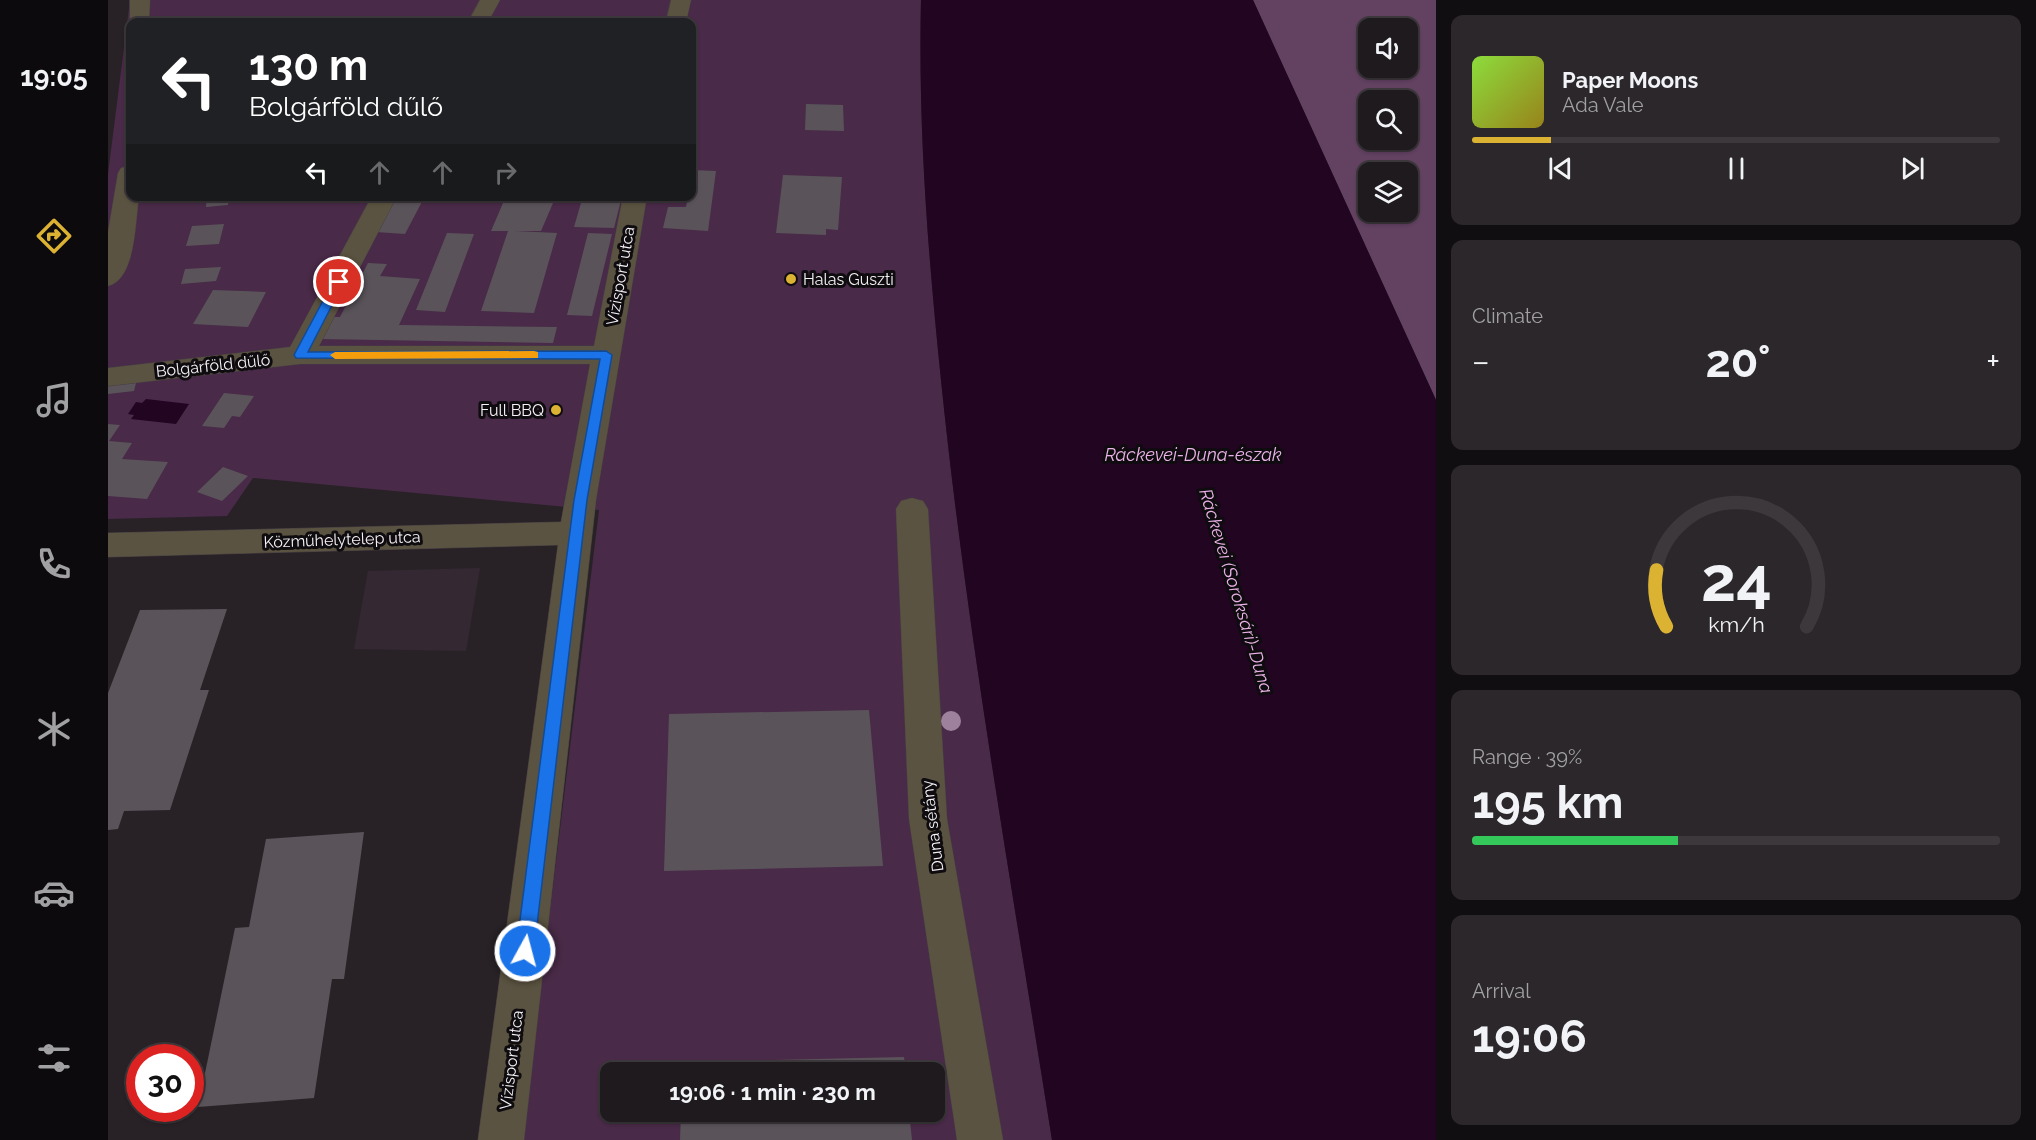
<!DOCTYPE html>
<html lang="en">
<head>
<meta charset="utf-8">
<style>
	:root { --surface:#1e1a1d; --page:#2b272a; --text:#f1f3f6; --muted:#a1a1a4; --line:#3c383b; --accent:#dcb233 }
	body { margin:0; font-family:Raleway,sans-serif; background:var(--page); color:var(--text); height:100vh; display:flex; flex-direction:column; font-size:22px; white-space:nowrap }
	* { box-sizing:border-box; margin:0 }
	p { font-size:20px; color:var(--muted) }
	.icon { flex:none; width:33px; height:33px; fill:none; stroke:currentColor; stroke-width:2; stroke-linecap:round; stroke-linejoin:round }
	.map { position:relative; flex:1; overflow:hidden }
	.drawer { display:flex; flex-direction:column; gap:15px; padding:15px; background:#100e10; width:600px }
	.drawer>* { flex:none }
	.guide { position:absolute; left:18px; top:18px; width:570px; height:183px; border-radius:12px; box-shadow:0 2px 4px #0004,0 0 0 2px var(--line); background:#202124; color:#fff; overflow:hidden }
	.buttons { position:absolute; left:1250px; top:18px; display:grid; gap:12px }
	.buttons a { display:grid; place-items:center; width:60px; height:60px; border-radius:12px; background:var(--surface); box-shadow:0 2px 4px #0004,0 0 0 2px var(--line); font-size:30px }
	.speed { position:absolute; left:18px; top:1044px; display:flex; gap:12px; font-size:30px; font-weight:700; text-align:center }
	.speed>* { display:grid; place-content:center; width:78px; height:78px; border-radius:50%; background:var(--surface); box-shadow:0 2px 4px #0004,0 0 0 2px var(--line); line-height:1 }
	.speed .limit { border:9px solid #d22; background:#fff; color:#111 }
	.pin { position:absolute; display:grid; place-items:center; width:51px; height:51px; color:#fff; margin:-26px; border:3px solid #fff; border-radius:50%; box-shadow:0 2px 6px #0007 }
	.me { position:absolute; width:66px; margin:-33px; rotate:7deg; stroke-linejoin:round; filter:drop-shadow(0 0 4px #0008) }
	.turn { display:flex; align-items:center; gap:21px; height:126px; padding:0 24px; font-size:27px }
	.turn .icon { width:78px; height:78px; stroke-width:2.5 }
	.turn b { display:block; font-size:42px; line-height:51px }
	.lanes { display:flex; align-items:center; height:57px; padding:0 24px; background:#0003; justify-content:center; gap:30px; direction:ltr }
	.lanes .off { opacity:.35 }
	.big { font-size:45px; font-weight:700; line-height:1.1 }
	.drawer .tile { flex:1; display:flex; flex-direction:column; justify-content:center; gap:9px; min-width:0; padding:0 21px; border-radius:12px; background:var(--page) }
	.drawer .dial { align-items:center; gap:0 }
	.dial svg { height:156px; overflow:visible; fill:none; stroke:var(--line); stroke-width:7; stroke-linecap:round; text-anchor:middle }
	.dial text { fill:var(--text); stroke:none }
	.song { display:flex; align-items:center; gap:18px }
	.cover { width:72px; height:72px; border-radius:9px; background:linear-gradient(135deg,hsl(90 70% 55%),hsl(50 70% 35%)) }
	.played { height:6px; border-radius:3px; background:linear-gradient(90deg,var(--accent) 15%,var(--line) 15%) }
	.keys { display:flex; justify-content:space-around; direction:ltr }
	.heat { display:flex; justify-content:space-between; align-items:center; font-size:33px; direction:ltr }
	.charge { height:9px; border-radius:4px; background:linear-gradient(90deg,#34c759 39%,var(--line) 0) }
	.trip { position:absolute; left:492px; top:1062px; width:345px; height:60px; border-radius:12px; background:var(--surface); box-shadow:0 2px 4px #0004,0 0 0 2px var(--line); font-weight:700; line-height:60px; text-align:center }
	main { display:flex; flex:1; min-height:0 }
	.dock { display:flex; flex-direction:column; width:108px; justify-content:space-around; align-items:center; background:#0c0a0c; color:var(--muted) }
	.dock .icon { width:42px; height:42px }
	.dock .selected { color:var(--accent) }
	.dock b { font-size:27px; color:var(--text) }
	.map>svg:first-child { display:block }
</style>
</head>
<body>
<main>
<nav class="dock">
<b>19:05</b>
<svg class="icon selected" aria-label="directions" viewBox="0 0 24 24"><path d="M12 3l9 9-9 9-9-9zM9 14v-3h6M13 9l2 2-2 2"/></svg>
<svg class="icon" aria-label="music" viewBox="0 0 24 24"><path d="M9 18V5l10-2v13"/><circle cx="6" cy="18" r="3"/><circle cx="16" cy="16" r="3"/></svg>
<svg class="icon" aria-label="phone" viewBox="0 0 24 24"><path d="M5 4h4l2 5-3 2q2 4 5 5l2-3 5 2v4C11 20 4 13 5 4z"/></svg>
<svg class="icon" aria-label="climate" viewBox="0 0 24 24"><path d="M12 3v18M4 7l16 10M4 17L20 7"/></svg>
<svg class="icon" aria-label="car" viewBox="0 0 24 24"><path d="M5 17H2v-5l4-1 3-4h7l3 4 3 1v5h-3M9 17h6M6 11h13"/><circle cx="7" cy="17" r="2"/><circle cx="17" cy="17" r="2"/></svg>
<svg class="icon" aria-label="filters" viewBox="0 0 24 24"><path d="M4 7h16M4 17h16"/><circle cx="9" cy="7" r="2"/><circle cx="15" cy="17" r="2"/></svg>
</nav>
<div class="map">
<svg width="1328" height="1140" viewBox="0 0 1328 1140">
	<rect width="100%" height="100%" fill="#282227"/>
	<!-- built -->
	<polygon fill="#342933" points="372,568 358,651 246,649 260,571"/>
	<!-- green -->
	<path fill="#492a48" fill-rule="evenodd" d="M 22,0 L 813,0 C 810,127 820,254 833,380 C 859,635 904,887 944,1140 L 414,1140 L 491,510 L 145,478 L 119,516 L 0,519 L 0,174 ZM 22,22 L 584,22 L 584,196 L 22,196 ZM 502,1072 L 826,1072 L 826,1112 L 502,1112 Z"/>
	<!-- forest -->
	<path fill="#624161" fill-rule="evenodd" d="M 1145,0 L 1328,0 L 1328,400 ZM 1260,28 L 1299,28 L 1299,68 L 1260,68 ZM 1260,100 L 1299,100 L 1299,140 L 1260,140 ZM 1260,172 L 1299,172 L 1299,212 L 1260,212 Z"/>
	<!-- water -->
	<g fill="#210521">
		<path d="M 813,0 L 1145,0 L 1328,400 L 1328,1140 L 944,1140 C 904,887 859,635 833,380 C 820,254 810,127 813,0 Z"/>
		<polygon points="38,399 81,404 68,424 23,419 26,415 20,414 28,402 34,403"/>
	</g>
	<!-- building -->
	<g fill="#5a545a">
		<polygon points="698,104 735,105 736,131 697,130"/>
		<polygon points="584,170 608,171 600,231 555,228 560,207 578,207 580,196 584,196"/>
		<polygon points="675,175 734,177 730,230 718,229 718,235 668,233"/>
		<polygon points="99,196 121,196 120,205 98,207"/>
		<polygon points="288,196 317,196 297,234 268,232"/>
		<polygon points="398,196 448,196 433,231 407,231 449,233 426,313 373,311 400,231 383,231"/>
		<polygon points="475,196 514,196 506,228 466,227"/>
		<polygon points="116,224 111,244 78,246 84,226"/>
		<polygon points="339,233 366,234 337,312 308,310"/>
		<polygon points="480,233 504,234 484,316 459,315"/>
		<polygon points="260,263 279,264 272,276 312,279 291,325 449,327 445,343 211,339 221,317 232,317"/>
		<polygon points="113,267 108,281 73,284 77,269"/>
		<polygon points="105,290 158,292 140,327 85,324"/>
		<polygon points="29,379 26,391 0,394 0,382"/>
		<polygon points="116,393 146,396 132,417 124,416 116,428 94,426"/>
		<polygon points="0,424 12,425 1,441 24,443 14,459 60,462 39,499 0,496"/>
		<polygon points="115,467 140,476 114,501 89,492"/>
		<polygon points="119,609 92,690 101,690 62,810 16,811 10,829 0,830 0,693 32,610"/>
		<polygon points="761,710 775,866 556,871 561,714"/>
		<polygon points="256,832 236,979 224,979 206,1098 90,1107 127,928 141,927 158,839"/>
		<polygon points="796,1057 798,1072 573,1072 574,1062"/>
		<polygon points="573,1112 801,1112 804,1140 572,1140"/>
	</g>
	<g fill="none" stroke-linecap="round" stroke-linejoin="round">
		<defs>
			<g id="minor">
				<polygon points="22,0 42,0 41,22 22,22 22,25"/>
				<polygon points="372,0 392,0 380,22 360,22"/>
				<polygon points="563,0 583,0 578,22 558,22"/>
				<path d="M 22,166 L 22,196 L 31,196 C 27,222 28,279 0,286 L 0,232 L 10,173 L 13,168 Z"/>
				<polygon points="264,196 289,196 211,346 486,346 515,196 539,196 488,500 416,1140 370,1140 450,545 0,557 0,533 453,522 482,364 192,364 0,386 0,368 182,347"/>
				<polygon points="804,498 815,501 820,509 839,819 895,1140 849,1140 801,819 788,509 793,501"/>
			</g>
		</defs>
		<!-- minor casing -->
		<use href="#minor" stroke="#453f44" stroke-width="1"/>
		<!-- minor -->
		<use href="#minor" fill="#5b5341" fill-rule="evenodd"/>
	</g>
	<!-- trees -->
	<circle fill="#9e819c" cx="843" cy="721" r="10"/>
	<!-- route -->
	<polygon fill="#1a73e8" stroke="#114b97" stroke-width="1.5" points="231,279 236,282 200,352 498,351 504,355 479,500 426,951 423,957 417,959 411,957 408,951 466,500 492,359 188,358 186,355 225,282"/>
	<!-- slow -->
	<polygon fill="#f59e0b" points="426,351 430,352 430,358 227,359 222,355 227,352"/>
	<!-- markers -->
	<g fill="#dcb233" stroke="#0f0c0f" stroke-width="2">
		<circle cx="683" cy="279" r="6"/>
		<circle cx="448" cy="410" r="6"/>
	</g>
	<g text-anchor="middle" stroke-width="6" stroke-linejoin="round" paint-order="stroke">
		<!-- street labels -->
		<g font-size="16" fill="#f6f2f5" stroke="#0f0c0f">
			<text transform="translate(512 276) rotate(-80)" y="6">Vízisport utca</text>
			<text transform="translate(105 365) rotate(-6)" y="6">Bolgárföld dűlő</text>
			<text transform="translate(234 539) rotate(-2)" y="6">Közműhelytelep utca</text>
			<text transform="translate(824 826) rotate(-97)" y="6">Duna sétány</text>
			<text transform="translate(403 1060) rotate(-83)" y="6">Vízisport utca</text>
		</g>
		<!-- poi labels -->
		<g font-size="16" fill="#f6f2f5" stroke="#0f0c0f" text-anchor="start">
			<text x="695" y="285">Halas Guszti</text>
			<text x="436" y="416" text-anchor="end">Full BBQ</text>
		</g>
		<!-- water labels -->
		<g font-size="18" font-style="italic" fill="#ebb2e8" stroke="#0f0c0f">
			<text x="1085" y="461">Ráckevei-Duna-észak</text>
			<text transform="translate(1128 591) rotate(73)" y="6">Ráckevei (Soroksári)-Duna</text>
		</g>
	</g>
</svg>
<div class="buttons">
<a><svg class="icon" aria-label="sound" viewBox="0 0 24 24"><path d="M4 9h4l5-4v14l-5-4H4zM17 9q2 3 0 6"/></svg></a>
<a><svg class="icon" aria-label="search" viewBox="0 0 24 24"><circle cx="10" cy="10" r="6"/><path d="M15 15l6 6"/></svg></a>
<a><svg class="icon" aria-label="layers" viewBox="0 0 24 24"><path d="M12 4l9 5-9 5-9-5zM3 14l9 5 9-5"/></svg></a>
</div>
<div class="speed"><div class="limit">30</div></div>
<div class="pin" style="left:231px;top:282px;background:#d93025"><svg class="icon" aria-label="arrive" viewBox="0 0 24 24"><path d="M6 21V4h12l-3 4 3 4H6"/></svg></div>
<svg class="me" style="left:417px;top:951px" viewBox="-20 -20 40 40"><circle r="17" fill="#1a73e8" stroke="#fff" stroke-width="3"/><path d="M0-11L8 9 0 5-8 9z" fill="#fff"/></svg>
<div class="trip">19:06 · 1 min · 230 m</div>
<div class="guide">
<div class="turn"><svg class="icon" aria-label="left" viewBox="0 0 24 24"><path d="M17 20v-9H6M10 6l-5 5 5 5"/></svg><div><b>130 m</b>Bolgárföld dűlő</div></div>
<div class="lanes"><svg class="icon" aria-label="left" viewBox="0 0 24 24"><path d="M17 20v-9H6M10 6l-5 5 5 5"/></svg><svg class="icon off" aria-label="ahead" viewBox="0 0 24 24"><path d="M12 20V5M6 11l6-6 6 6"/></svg><svg class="icon off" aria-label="ahead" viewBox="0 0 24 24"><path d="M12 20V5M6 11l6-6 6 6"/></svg><svg class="icon off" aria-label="right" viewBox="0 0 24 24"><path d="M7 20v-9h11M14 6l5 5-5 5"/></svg></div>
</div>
</div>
<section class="drawer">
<div class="tile">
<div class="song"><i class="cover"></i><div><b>Paper Moons</b><p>Ada Vale</p></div></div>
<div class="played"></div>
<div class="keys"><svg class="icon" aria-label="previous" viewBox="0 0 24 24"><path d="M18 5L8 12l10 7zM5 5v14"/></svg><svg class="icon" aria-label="pause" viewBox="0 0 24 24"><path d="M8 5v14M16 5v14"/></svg><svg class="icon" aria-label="next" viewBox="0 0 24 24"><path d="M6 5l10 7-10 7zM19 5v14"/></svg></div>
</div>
<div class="tile"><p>Climate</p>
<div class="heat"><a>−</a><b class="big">20°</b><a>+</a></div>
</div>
<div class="tile dial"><svg viewBox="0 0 100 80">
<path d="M14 69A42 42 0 1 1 86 69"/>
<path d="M14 69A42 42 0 0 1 9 40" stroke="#dcb233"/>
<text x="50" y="56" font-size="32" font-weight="700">24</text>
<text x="50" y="72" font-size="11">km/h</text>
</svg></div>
<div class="tile"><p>Range · 39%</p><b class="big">195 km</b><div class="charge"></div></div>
<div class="tile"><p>Arrival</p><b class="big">19:06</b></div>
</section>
</main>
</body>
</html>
